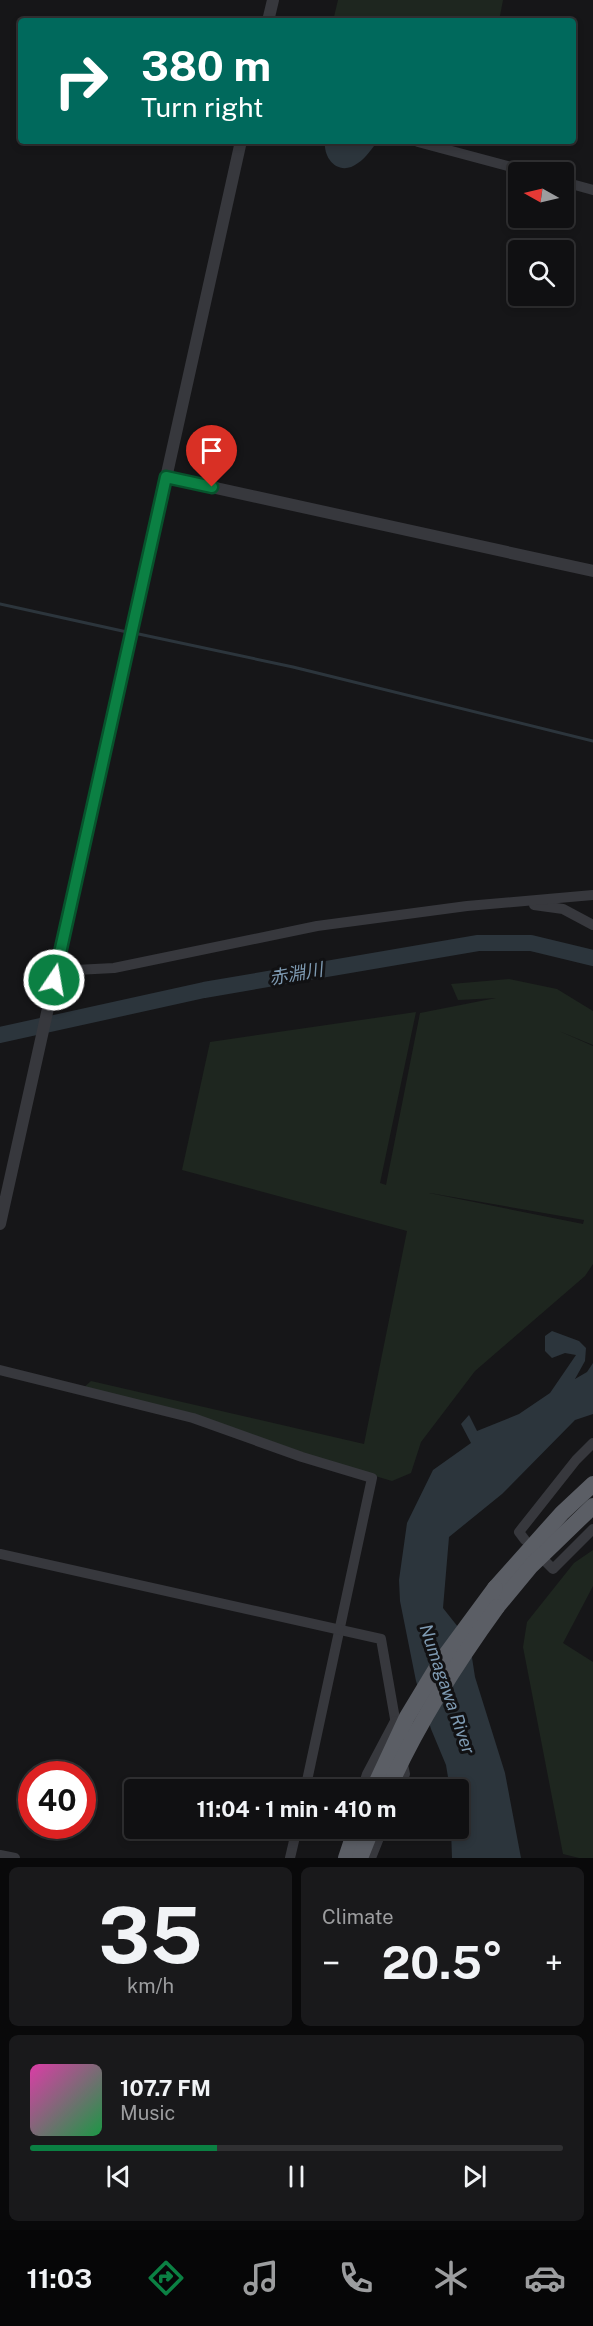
<!DOCTYPE html>
<html lang="en">
<head>
<meta charset="utf-8">
<style>
	:root { --surface:#101012; --page:#19191b; --text:#f1f3f6; --muted:#9c9d9f; --line:#303032; --accent:#0b8043 }
	body { margin:0; font-family:"Public Sans","Noto Sans JP",sans-serif; background:var(--page); color:var(--text); height:100vh; display:flex; flex-direction:column; font-size:22px; white-space:nowrap }
	* { box-sizing:border-box; margin:0 }
	p { font-size:20px; color:var(--muted) }
	.icon { flex:none; width:33px; height:33px; fill:none; stroke:currentColor; stroke-width:2; stroke-linecap:round; stroke-linejoin:round }
	.map { position:relative; height:1858px; overflow:hidden }
	.drawer { display:flex; flex-direction:column; gap:9px; padding:9px; background:#09090a; flex:1 }
	.drawer>* { flex:none }
	.banner { position:absolute; left:18px; top:18px; width:558px; height:126px; border-radius:6px; box-shadow:0 3px 9px #0003,0 0 0 2px var(--line); background:#00695c; color:#fff; overflow:hidden }
	.needle { width:39px; rotate:278deg }
	.controls { position:absolute; left:508px; top:162px; display:grid; gap:12px }
	.controls a { display:grid; place-items:center; width:66px; height:66px; border-radius:6px; background:var(--surface); box-shadow:0 3px 9px #0003,0 0 0 2px var(--line); font-size:30px }
	.speed { position:absolute; left:18px; top:1761px; display:flex; gap:12px; font-size:30px; font-weight:700; text-align:center }
	.speed>* { display:grid; place-content:center; width:78px; height:78px; border-radius:50%; background:var(--surface); box-shadow:0 3px 9px #0003,0 0 0 2px var(--line); line-height:1 }
	.speed .limit { border:9px solid #d22; background:#fff; color:#111 }
	.pin { position:absolute; display:grid; place-items:center; width:51px; height:51px; color:#fff; margin:-62px -26px; border-radius:50% 50% 50% 0; rotate:-45deg; box-shadow:0 0 6px #0007 }
	.pin .icon { rotate:45deg }
	.me { position:absolute; width:66px; margin:-33px; rotate:12deg; stroke-linejoin:round; filter:drop-shadow(0 0 4px #0008) }
	.turn { display:flex; align-items:center; gap:21px; height:126px; padding:0 24px; font-size:27px }
	.turn .icon { width:78px; height:78px; stroke-width:2.5 }
	.turn b { display:block; font-size:42px; line-height:51px }
	.big { font-size:45px; font-weight:700; line-height:1.1 }
	.drawer .card { flex:1; display:flex; flex-direction:column; justify-content:center; gap:9px; min-width:0; padding:0 21px; border-radius:9px; background:var(--page) }
	.drawer .dial { align-items:center; gap:0 }
	.dial b { font-size:78px; line-height:1 }
	.song { display:flex; align-items:center; gap:18px }
	.cover { width:72px; height:72px; border-radius:9px; background:linear-gradient(135deg,hsl(320 70% 55%),hsl(140 70% 35%)) }
	.played { height:6px; border-radius:3px; background:linear-gradient(90deg,var(--accent) 35%,var(--line) 35%) }
	.keys { display:flex; justify-content:space-around; direction:ltr }
	.heat { display:flex; justify-content:space-between; align-items:center; font-size:33px; direction:ltr }
	.drawer .tiles { flex:1; display:grid; gap:9px; grid-template-columns:1fr 1fr }
	.card:last-child { grid-column:span 2 }
	.trip { position:absolute; left:124px; top:1779px; width:345px; height:60px; border-radius:6px; background:var(--surface); box-shadow:0 3px 9px #0003,0 0 0 2px var(--line); font-weight:700; line-height:60px; text-align:center }
	.tab-bar { display:flex; height:96px; justify-content:space-around; align-items:center; background:#060607; color:var(--muted) }
	.tab-bar .icon { width:42px; height:42px }
	.tab-bar .on { color:var(--accent) }
	.tab-bar b { font-size:27px; color:var(--text) }
	.map>svg:first-child { display:block }
</style>
</head>
<body>
<div class="map">
<svg width="593" height="1858" viewBox="0 0 593 1858">
	<rect width="100%" height="100%" fill="#161618"/>
	<!-- green -->
	<g fill="#1e261f" fill-rule="evenodd">
		<polygon points="338,0 503,0 499,21 333,21"/>
		<path d="M 509,979 L 557,989 L 593,1011 L 593,1045 L 559,1031 L 593,1046 L 593,1264 L 585,1276 L 475,1371 L 421,1442 L 411,1473 L 392,1481 L 81,1390 L 91,1381 L 364,1444 L 407,1231 L 182,1170 L 210,1042 L 416,1012 L 380,1183 L 386,1185 L 420,1013 L 496,998 L 458,1000 L 451,984 ZM 429,1193 L 430,1193 L 584,1220 L 583,1224 Z"/>
		<polygon points="593,1550 593,1586 563,1643 593,1662 593,1858 579,1858 563,1854 523,1647 527,1622 574,1563"/>
	</g>
	<!-- water -->
	<g fill="#2c353c">
		<path d="M 325,141 L 378,141 C 372,148 366,158 358,163 C 340,177 323,160 325,141 Z"/>
		<polygon points="552,1331 579,1341 586,1348 585,1361 575,1379 587,1372 593,1363 593,1414 575,1420 502,1494 449,1537 443,1608 462,1632 468,1632 475,1677 505,1773 521,1858 452,1858 451,1829 459,1828 459,1790 450,1789 446,1765 431,1729 416,1681 400,1601 399,1580 407,1523 433,1470 471,1443 461,1424 469,1415 477,1431 519,1414 550,1393 576,1355 565,1353 552,1358 545,1351 545,1336"/>
	</g>
	<g fill="none" stroke-linecap="round" stroke-linejoin="round">
		<!-- stream -->
		<g stroke="#2c353c" stroke-width="3">
			<polyline points="0,604 127,632"/>
			<polyline points="134,633 293,667 593,741"/>
		</g>
		<!-- river -->
		<polyline stroke="#2c353c" stroke-width="16" points="0,1035 204,990 478,943 531,943 593,958"/>
		<!-- minor -->
		<g stroke="#37383d" stroke-width="10">
			<polyline points="418,142 530,172"/>
			<polyline points="564,182 593,190"/>
			<polyline points="534,905 563,909 593,925"/>
			<polyline points="56,971 114,968 317,926 467,906 593,895"/>
			<polyline points="0,1370 193,1418 302,1457 372,1478 305,1790"/>
			<polyline points="525,1540 519,1532 576,1460 593,1443"/>
			<polyline points="0,1554 381,1639 398,1736"/>
			<polyline points="545,1561 553,1569 593,1529"/>
			<polyline points="362,1790 367,1774 395,1721"/>
			<polyline points="398,1790 405,1774 402,1760"/>
			<polyline points="0,1855 15,1858"/>
			<polyline points="290,1858 297,1828"/>
			<polyline points="371,1858 383,1828"/>
		</g>
		<!-- tertiary -->
		<g stroke="#37383d" stroke-width="12">
			<polyline points="268,21 273,0"/>
			<polyline points="166,477 593,571"/>
			<polyline points="0,1224 241,141"/>
		</g>
		<!-- trunk -->
		<g stroke="#5b5e65" stroke-width="16">
			<polyline points="495,1588 562,1513 593,1484"/>
			<polyline points="497,1607 531,1566 593,1506"/>
			<polyline points="346,1858 356,1828"/>
			<polyline points="360,1858 372,1828"/>
		</g>
		<!-- trunk-bridge -->
		<g stroke="#5b5e65" stroke-width="16">
			<polyline points="373,1790 407,1717 439,1664 495,1588"/>
			<path d="M 388,1790 C 417,1724 455,1665 497,1607"/>
		</g>
	</g>
	<g fill="none" stroke-linecap="round" stroke-linejoin="round">
		<defs>
			<polyline id="route" points="54,980 166,477 212,487"/>
		</defs>
		<!-- route casing -->
		<use href="#route" stroke="#07532c" stroke-width="15"/>
		<!-- route -->
		<use href="#route" stroke="#0b8043" stroke-width="10"/>
	</g>
	<g text-anchor="middle" stroke-width="6" stroke-linejoin="round" paint-order="stroke">
		<!-- water labels -->
		<g font-size="18" font-style="italic" fill="#7f9bb3" stroke="#111113">
			<text transform="translate(296 974) rotate(-10)" y="6">赤淵川</text>
			<text transform="translate(447 1689) rotate(71)" y="6">Numagawa River</text>
		</g>
	</g>
</svg>
<div class="controls">
<a><svg class="needle" viewBox="-14 -14 28 28"><path d="M0-13l5 13h-10z" fill="#e53935"/><path d="M0 13l5-13h-10z" fill="#9c9d9f"/></svg></a>
<a><svg class="icon" aria-label="search" viewBox="0 0 24 24"><circle cx="10" cy="10" r="6"/><path d="M15 15l6 6"/></svg></a>
</div>
<div class="speed"><div class="limit">40</div></div>
<div class="pin" style="left:212px;top:487px;background:#d93025"><svg class="icon" aria-label="arrive" viewBox="0 0 24 24"><path d="M6 21V4h12l-3 4 3 4H6"/></svg></div>
<svg class="me" style="left:54px;top:980px" viewBox="-20 -20 40 40"><circle r="17" fill="#0b8043" stroke="#fff" stroke-width="3"/><path d="M0-11L8 9 0 5-8 9z" fill="#fff"/></svg>
<div class="trip">11:04 · 1 min · 410 m</div>
<div class="banner">
<div class="turn"><svg class="icon" aria-label="right" viewBox="0 0 24 24"><path d="M7 20v-9h11M14 6l5 5-5 5"/></svg><div><b>380 m</b>Turn right</div></div>
</div>
</div>
<section class="drawer">
<div class="tiles">
<div class="card dial"><b>35</b><p>km/h</p></div>
<div class="card"><p>Climate</p>
<div class="heat"><a>−</a><b class="big">20.5°</b><a>+</a></div>
</div>
<div class="card">
<div class="song"><i class="cover"></i><div><b>107.7 FM</b><p>Music</p></div></div>
<div class="played"></div>
<div class="keys"><svg class="icon" aria-label="previous" viewBox="0 0 24 24"><path d="M18 5L8 12l10 7zM5 5v14"/></svg><svg class="icon" aria-label="pause" viewBox="0 0 24 24"><path d="M8 5v14M16 5v14"/></svg><svg class="icon" aria-label="next" viewBox="0 0 24 24"><path d="M6 5l10 7-10 7zM19 5v14"/></svg></div>
</div>
</div>
</section>
<nav class="tab-bar">
<b>11:03</b>
<svg class="icon on" aria-label="directions" viewBox="0 0 24 24"><path d="M12 3l9 9-9 9-9-9zM9 14v-3h6M13 9l2 2-2 2"/></svg>
<svg class="icon" aria-label="music" viewBox="0 0 24 24"><path d="M9 18V5l10-2v13"/><circle cx="6" cy="18" r="3"/><circle cx="16" cy="16" r="3"/></svg>
<svg class="icon" aria-label="phone" viewBox="0 0 24 24"><path d="M5 4h4l2 5-3 2q2 4 5 5l2-3 5 2v4C11 20 4 13 5 4z"/></svg>
<svg class="icon" aria-label="climate" viewBox="0 0 24 24"><path d="M12 3v18M4 7l16 10M4 17L20 7"/></svg>
<svg class="icon" aria-label="car" viewBox="0 0 24 24"><path d="M5 17H2v-5l4-1 3-4h7l3 4 3 1v5h-3M9 17h6M6 11h13"/><circle cx="7" cy="17" r="2"/><circle cx="17" cy="17" r="2"/></svg>
</nav>
</body>
</html>
